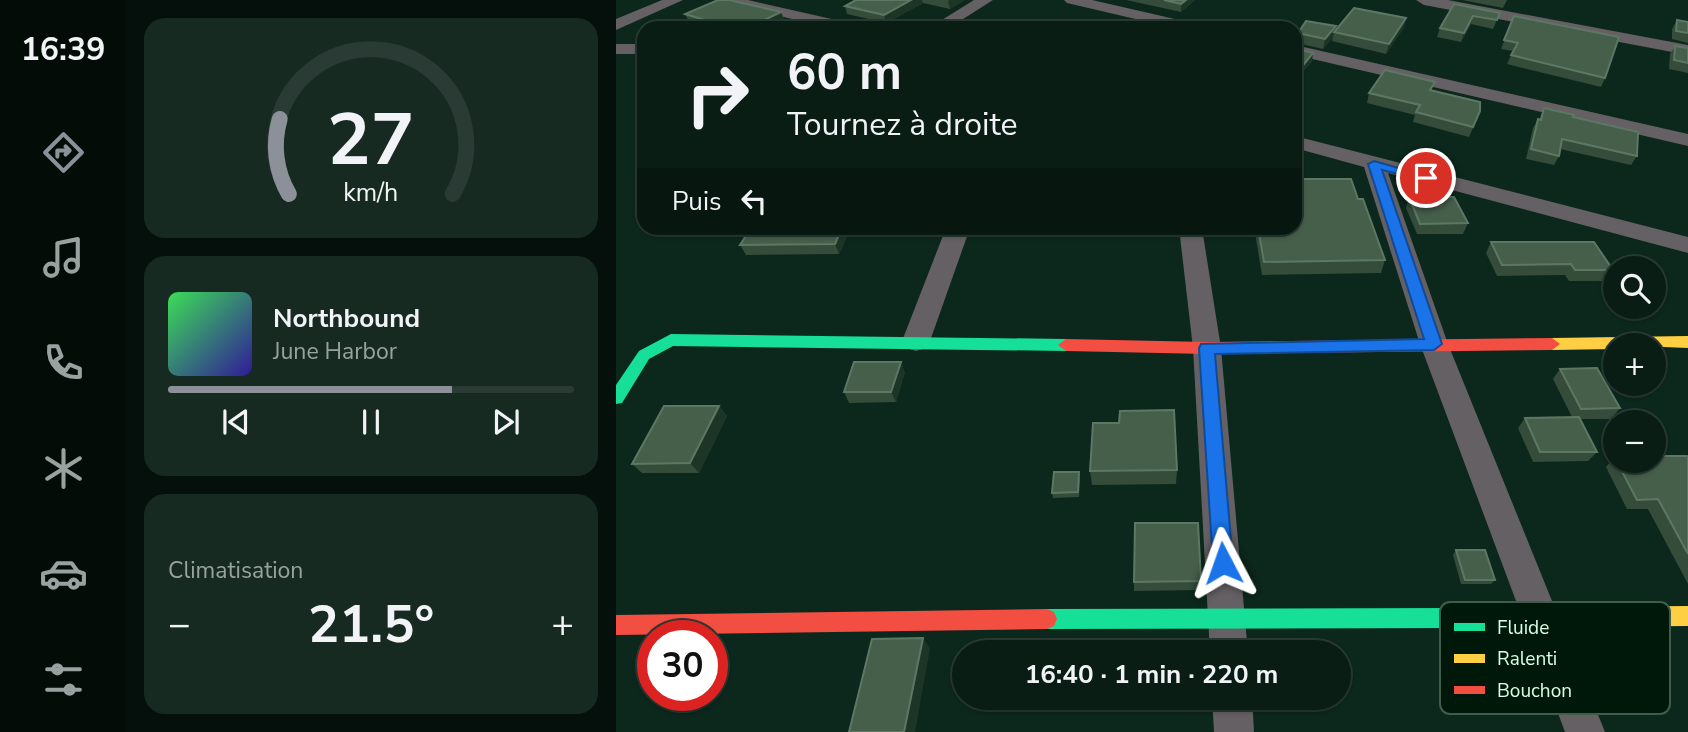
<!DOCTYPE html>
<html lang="fr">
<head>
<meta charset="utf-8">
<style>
	:root { --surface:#091d15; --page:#172a22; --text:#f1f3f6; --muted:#99a2a0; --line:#293b34; --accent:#8c9099 }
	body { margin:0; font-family:"Nunito Sans",sans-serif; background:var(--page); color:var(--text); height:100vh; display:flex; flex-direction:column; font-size:26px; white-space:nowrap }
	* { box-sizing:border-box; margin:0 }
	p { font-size:23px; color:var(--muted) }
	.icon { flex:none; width:38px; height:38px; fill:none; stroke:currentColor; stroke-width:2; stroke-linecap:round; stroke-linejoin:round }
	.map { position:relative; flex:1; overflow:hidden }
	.sheet { display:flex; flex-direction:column; gap:18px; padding:18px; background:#05100c; width:490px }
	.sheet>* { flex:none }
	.guide { position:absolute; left:21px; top:21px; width:665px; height:214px; border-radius:21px; box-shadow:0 2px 5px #0004,0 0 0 2px var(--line); background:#091d15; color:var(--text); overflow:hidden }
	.buttons { position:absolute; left:987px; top:256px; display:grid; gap:14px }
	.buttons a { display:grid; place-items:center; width:63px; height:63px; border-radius:50%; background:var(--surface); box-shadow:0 2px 5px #0004,0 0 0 2px var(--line); font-size:35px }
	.speed { position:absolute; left:21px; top:620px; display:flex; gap:14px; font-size:35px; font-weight:700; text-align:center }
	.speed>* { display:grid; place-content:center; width:91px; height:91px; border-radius:50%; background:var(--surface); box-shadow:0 2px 5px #0004,0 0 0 2px var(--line); line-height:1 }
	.speed .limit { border:10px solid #d22; background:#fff; color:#111 }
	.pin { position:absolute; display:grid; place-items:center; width:60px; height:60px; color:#fff; margin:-30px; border:4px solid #fff; border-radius:50%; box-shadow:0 2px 7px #0007 }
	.me { position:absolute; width:77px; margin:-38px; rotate:356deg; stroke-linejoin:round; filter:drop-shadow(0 0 5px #0008) }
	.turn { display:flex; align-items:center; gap:24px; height:147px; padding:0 35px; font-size:32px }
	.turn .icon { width:91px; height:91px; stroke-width:2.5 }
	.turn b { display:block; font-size:49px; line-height:60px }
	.then { display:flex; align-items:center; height:66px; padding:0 35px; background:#0003; gap:14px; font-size:26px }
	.big { font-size:52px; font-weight:700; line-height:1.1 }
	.sheet .tile { flex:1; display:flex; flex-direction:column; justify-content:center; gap:10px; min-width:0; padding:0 24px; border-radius:21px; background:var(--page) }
	.sheet .dial { align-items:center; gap:0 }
	.dial svg { height:182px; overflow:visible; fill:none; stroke:var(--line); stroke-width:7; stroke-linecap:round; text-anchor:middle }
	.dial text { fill:var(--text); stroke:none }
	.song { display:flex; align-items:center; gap:21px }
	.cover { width:84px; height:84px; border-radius:10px; background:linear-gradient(135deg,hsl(130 70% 55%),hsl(250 70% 35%)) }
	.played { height:7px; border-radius:4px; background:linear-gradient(90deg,var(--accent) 70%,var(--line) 70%) }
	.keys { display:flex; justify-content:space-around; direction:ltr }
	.heat { display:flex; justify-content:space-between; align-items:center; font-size:38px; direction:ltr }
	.trip { position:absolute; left:336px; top:640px; width:399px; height:70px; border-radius:35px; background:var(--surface); box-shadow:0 2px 5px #0004,0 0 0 2px var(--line); font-weight:700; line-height:70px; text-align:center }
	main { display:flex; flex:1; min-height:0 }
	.tab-bar { display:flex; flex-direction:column; width:126px; justify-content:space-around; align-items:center; background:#040c08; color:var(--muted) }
	.tab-bar .icon { width:49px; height:49px }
	.tab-bar .on { color:var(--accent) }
	.tab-bar b { font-size:32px; color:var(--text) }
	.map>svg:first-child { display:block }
</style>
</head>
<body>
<main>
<nav class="tab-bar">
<b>16:39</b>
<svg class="icon on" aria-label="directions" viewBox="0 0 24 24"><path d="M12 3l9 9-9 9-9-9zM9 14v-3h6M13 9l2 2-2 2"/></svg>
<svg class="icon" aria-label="music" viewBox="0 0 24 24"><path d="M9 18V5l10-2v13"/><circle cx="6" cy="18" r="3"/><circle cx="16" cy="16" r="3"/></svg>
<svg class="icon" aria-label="phone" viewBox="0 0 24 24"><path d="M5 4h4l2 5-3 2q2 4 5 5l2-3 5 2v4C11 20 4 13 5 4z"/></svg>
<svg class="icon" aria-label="climate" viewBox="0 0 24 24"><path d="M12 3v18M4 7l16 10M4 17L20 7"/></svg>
<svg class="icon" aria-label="car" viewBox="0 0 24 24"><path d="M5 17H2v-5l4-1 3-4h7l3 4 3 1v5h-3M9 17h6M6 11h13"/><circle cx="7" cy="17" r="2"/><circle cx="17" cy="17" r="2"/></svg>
<svg class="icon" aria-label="filters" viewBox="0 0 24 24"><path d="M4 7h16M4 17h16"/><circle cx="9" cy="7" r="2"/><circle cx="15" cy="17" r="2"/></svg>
</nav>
<section class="sheet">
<div class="tile dial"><svg viewBox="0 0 100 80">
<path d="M14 69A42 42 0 1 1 86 69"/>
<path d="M14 69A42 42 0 0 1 10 36" stroke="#8c9099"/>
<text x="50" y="56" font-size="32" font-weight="700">27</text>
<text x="50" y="72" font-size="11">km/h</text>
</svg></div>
<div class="tile">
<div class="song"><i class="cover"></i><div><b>Northbound</b><p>June Harbor</p></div></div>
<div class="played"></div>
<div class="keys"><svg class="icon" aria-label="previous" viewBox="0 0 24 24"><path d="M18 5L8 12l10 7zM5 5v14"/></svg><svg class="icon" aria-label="pause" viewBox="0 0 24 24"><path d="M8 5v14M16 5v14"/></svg><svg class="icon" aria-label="next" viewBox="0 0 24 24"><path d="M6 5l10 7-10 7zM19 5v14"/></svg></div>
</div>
<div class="tile"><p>Climatisation</p>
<div class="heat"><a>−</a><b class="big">21.5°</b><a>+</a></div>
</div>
</section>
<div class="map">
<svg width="1072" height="732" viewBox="0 0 1072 732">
	<rect width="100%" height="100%" fill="#0c271c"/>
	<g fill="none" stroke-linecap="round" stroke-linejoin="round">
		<!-- street -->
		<g fill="#646064" fill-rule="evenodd">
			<polygon points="46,0 67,0 0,30 0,19"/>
			<polygon points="104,0 132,0 242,25 244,28 215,28 107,3"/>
			<polygon points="358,0 377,0 333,28 313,28"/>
			<polygon points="448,0 476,0 585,25 587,28 558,28 451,3"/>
			<polygon points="800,0 832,0 1072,45 1072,55 808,5"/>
			<rect x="0" y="44" width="28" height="10"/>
			<polygon points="679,45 1072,134 1072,146 679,55"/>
			<polygon points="679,136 1072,237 1072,253 772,173 832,344 989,732 949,732 804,344 748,167 679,148"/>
			<polygon points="330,228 354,228 314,341 310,348 300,351 290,348 286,341"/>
			<polygon points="563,228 586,228 605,348 632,653 594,653 577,348"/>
			<polygon points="596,698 636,698 638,732 598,732"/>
		</g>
		<!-- fast -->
		<g fill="#16e098" fill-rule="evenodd">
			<polygon points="55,334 450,339 458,345 450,351 57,346 33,359 6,403 0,404 0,385 23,351"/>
			<polygon points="840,608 847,611 850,618 847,625 840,628 431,629 424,626 421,619 424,612 431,609"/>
		</g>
		<!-- slow -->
		<g fill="#ffcf43" fill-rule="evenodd">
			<polygon points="1072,336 1072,348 999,345 999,349 936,350 928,344 936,338"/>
			<polygon points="1072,606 1072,626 840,628 833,625 830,618 833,611 840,608"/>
		</g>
		<!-- jam -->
		<g fill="#f24e42" fill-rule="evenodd">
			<polygon points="936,338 944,344 936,350 591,354 450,351 442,345 450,339 591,342"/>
			<polygon points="431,609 438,612 441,619 438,626 431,629 0,635 0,615"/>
		</g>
	</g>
	<!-- wall -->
	<g fill="#344c39">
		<polygon points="240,0 349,0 334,9 307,3 270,23 231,14 229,6"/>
		<polygon points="510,0 579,0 565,12"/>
		<polygon points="846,0 891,0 887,8"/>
		<polygon points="838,4 884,13 877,29 855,24 845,42 821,37 824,28"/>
		<polygon points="165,12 168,20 152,28 92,28 73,22 69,14"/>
		<polygon points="898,16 989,78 985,87 891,64 897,51 885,49"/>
		<polygon points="790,18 788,27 770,54 716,41 717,37 707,49 681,43 682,33 720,26 719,30"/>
		<polygon points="1061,20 1072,22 1072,43 1056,39 1056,29"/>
		<polygon points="1059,46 1072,48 1072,73 1053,69 1054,54"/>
		<polygon points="816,90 860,121 853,137 797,122 799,115 751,103 753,93"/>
		<polygon points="928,108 957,117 1021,156 1015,165 944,149 943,156 938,165 910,159 917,128 922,119 923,120"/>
		<polygon points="793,197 852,223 847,234 801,234 790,208"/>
		<polygon points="742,199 769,260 765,273 646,275 639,233 640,228 679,228"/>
		<polygon points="235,228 223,254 130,255 124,245"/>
		<polygon points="875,242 997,270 990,281 953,281 949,275 881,276 870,253"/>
		<polygon points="944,369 1004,408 995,419 963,419 981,452 972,461 917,462 902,428 909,418 956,417 937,379"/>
		<polygon points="289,372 280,402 233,403 228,392"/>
		<polygon points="103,406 111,416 83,473 26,473 16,464"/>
		<polygon points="998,457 999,460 1038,460 1072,457 1072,584 1032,509 1011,509 990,467"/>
		<polygon points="561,470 560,484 476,485 474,471"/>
		<polygon points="464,477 463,497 437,498 436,493"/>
		<polygon points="840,550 879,580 875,584 845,584 837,555"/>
		<polygon points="585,581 584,590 518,591 518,582"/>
	</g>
	<!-- shaded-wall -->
	<g fill="#1d3526">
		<polygon points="295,0 306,0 307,3 270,23 268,15"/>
		<polygon points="334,0 349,0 334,9 332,1"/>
		<polygon points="570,0 579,0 565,12 565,4"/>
		<polygon points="165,12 168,20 152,28 132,28"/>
		<polygon points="857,16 855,24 845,42 848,33"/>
		<polygon points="790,18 788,27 770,54 773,44"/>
		<polygon points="720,26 717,37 707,49 709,39"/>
		<polygon points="697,53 696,62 679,81 680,74"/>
		<polygon points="226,228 235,228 223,254 219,244"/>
		<polygon points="285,362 289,372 280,402 275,392"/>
		<polygon points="103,406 111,416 83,473 74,463"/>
		<polygon points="307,638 314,649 299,732 288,732"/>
	</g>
	<!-- building -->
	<g fill="#465f4b" stroke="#5c7864" stroke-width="2">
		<polygon points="102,0 113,0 165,12 132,28 115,28 69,14"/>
		<polygon points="240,0 295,0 268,15 229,6"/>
		<polygon points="548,0 570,0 565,4"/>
		<polygon points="838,4 884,13 881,20 857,16 848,33 824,28"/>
		<polygon points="738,8 790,18 773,44 718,32"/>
		<polygon points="898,16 1003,37 989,78 895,55 902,43 888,40"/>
		<polygon points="1061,20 1072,22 1072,33 1060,31"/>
		<polygon points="690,21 720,26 709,39 682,33"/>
		<polygon points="1059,46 1072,48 1072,63 1058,60"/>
		<polygon points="679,48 697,53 680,74 679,74"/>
		<polygon points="769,70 819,82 814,90 864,102 864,111 857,127 800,112 804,105 753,93"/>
		<polygon points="928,108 958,115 957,117 1022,132 1021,156 946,139 943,156 915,149 922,119 925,120"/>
		<polygon points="679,179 735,179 742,199 747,199 769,260 648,262 642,228 679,228"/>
		<polygon points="793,197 838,197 852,223 804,224"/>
		<polygon points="135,228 226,228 219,244 124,245"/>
		<polygon points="875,242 978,242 997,270 959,270 955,264 886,265"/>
		<polygon points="238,362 285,362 275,392 228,392"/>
		<polygon points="981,368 1004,408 965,409 944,369"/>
		<polygon points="48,406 103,406 74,463 16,464"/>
		<polygon points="558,410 561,470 474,471 477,423 503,423 504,411"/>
		<polygon points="963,417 981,452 924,452 909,418"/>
		<polygon points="1038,456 1071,456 1072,457 1072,554 1042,499 1021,500 1000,460 1038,460"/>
		<polygon points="438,472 463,472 462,492 436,493"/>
		<polygon points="519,523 582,523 585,581 518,582"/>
		<polygon points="840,550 869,550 879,580 849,580"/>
		<polygon points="307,638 288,732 233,732 256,639"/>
	</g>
	<!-- route -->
	<polygon fill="#1a73e8" stroke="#114b97" stroke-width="2" points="758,161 817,178 810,181 766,170 826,344 818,350 599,354 617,563 614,570 607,573 600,570 597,563 583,348 585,344 808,339 752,164"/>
	<!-- legend -->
	<rect x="824" y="602" width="230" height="112" rx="10" fill="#00180a" stroke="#405d4c" stroke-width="2"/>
	<rect x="838" y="623" width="31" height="8" fill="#16e098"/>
	<rect x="838" y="654" width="31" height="9" fill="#ffcf43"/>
	<rect x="838" y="686" width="31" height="8" fill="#f24e42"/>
	<g font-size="19" fill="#d6ffe5">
		<text x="881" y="634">Fluide</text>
		<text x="881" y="665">Ralenti</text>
		<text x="881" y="697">Bouchon</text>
	</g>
</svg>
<div class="buttons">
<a><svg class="icon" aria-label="search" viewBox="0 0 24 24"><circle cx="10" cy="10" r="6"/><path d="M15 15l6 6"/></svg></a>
<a>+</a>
<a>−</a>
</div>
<div class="speed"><div class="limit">30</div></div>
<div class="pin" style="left:810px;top:178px;background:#d93025"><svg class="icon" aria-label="arrive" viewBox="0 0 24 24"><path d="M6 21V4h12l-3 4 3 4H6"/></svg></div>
<svg class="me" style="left:607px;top:563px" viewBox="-20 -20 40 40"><path d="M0-17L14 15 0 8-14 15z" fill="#1a73e8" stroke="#fff" stroke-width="4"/></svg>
<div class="trip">16:40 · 1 min · 220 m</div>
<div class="guide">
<div class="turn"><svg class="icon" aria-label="right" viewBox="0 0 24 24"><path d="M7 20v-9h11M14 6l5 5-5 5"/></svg><div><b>60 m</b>Tournez à droite</div></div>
<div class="then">Puis<svg class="icon" aria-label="left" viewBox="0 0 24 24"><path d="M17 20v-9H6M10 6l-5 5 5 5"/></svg></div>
</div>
</div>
</main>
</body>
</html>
